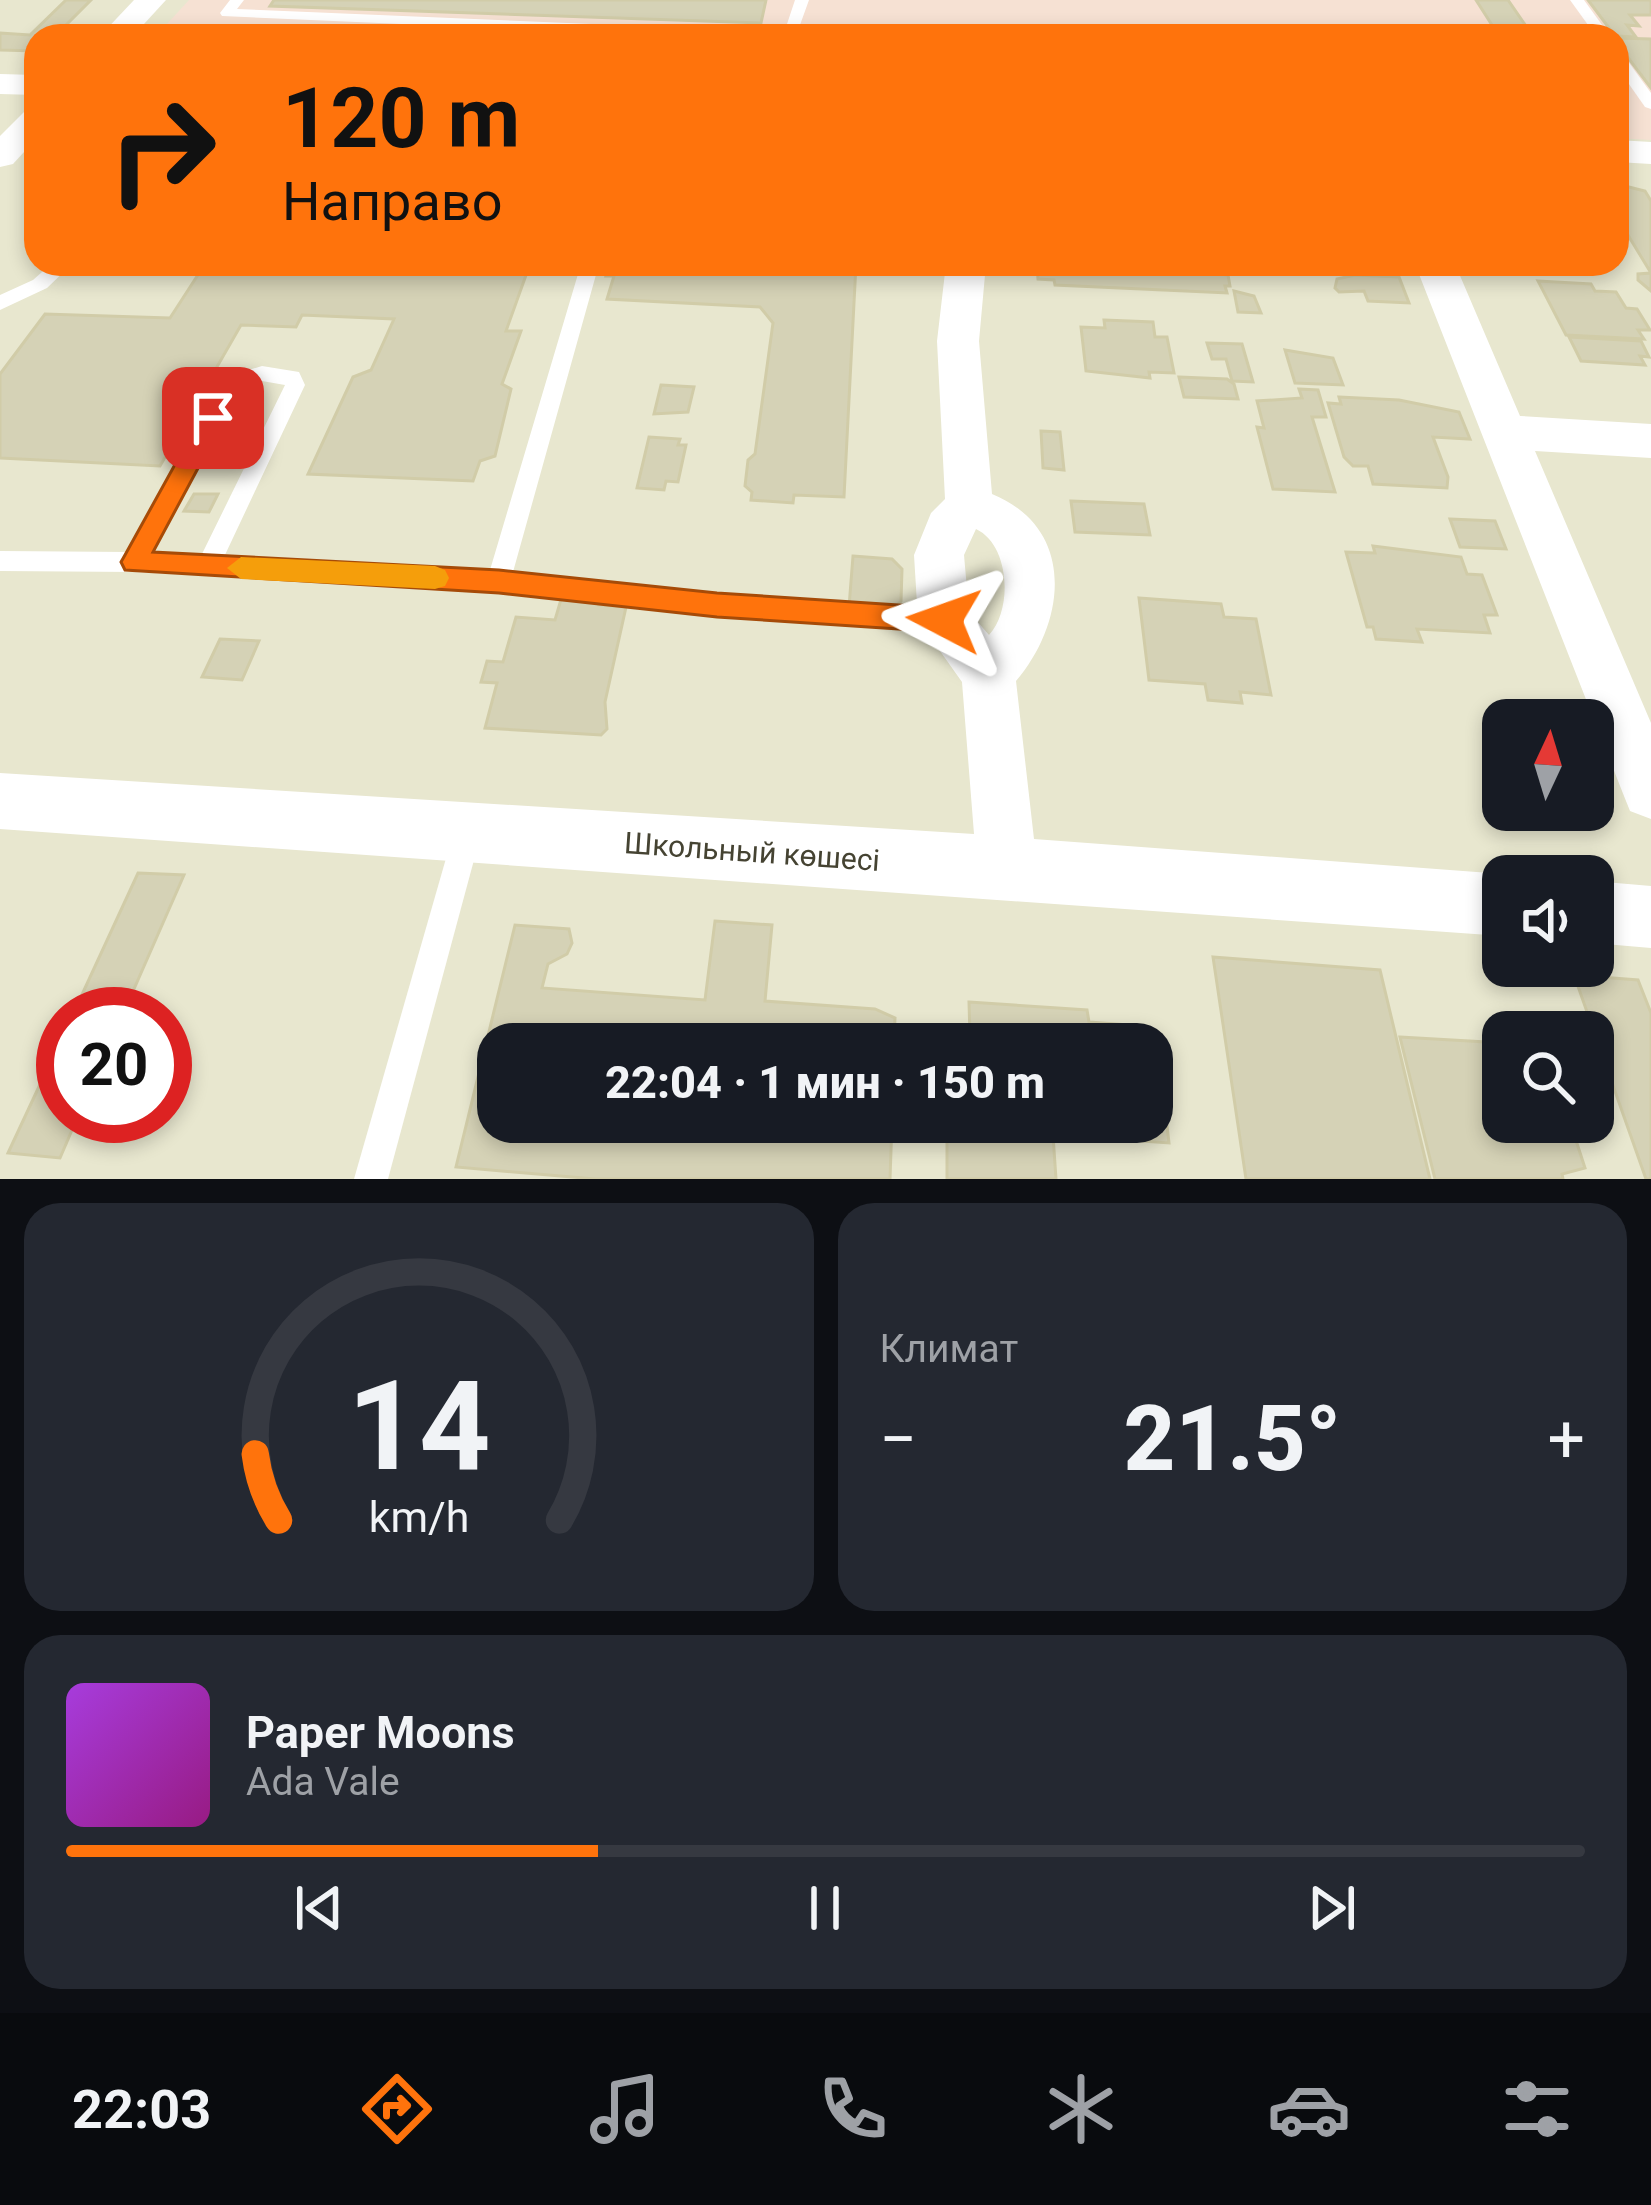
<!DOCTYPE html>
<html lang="ru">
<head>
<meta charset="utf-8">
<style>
	:root { --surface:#171b24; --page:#242831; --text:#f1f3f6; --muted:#9ea1a6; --line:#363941; --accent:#ff730c }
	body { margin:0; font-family:Roboto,sans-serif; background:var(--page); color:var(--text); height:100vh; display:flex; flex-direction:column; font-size:45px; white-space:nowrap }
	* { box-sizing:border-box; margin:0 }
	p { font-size:39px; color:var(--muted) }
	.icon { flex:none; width:66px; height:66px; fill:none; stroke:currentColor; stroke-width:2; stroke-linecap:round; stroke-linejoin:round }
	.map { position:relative; height:1179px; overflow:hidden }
	.sheet { display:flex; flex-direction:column; gap:24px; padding:24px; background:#0d0f14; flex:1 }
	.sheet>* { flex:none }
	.guide { position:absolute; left:24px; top:24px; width:1605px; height:252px; border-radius:36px; box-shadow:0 6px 18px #0003; background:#ff730c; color:#111; overflow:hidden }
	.needle { width:78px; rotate:4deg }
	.fabs { position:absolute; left:1482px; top:699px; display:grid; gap:24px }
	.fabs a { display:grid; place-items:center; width:132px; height:132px; border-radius:24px; background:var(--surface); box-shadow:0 6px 18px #0003; font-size:60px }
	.speed { position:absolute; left:36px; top:987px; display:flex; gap:24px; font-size:60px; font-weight:700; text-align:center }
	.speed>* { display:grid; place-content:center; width:156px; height:156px; border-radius:50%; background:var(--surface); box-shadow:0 6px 18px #0003; line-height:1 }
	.speed .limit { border:18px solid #d22; background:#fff; color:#111 }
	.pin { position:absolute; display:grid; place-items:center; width:102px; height:102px; color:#fff; margin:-51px; border-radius:24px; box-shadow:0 6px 18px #0006 }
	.me { position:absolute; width:132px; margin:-66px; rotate:274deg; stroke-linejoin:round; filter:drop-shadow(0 0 9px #0008) }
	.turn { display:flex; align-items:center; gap:42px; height:252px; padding:0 60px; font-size:54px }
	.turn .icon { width:156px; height:156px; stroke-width:2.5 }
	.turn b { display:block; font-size:84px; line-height:102px }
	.big { font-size:90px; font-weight:800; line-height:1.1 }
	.sheet .tile { flex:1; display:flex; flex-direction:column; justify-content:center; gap:18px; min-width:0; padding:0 42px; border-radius:36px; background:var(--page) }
	.sheet .dial { align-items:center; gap:0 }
	.dial svg { height:312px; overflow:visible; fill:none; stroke:var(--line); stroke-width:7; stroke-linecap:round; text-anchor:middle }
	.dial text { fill:var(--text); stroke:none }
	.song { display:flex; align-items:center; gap:36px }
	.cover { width:144px; height:144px; border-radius:18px; background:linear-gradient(135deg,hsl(280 70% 55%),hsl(310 70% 35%)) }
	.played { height:12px; border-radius:6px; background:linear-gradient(90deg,var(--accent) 35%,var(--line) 35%) }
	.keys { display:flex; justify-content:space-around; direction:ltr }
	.heat { display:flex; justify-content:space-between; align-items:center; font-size:66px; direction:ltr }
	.sheet .tiles { flex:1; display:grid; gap:24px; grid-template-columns:1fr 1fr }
	.tile:last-child { grid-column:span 2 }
	.trip { position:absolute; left:477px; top:1023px; width:696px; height:120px; border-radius:36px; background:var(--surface); box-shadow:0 6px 18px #0003; font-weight:800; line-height:120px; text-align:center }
	.dock { display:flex; height:192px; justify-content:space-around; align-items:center; background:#090b0e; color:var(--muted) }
	.dock .icon { width:84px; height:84px }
	.dock .on { color:var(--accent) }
	.dock b { font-size:54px; color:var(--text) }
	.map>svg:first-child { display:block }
</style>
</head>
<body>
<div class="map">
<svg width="1651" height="1179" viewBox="0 0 1651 1179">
	<rect width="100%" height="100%" fill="#f3f3e1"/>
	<!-- residential -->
	<path fill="#e8e7cf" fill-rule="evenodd" d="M 0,0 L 1651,0 L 1651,1179 L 0,1179 ZM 36,36 L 1617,36 L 1617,264 L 36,264 ZM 1503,720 L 1593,720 L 1593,810 L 1503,810 ZM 1503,876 L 1593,876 L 1593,966 L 1503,966 ZM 63,1014 L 165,1014 L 165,1116 L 63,1116 ZM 1503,1032 L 1593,1032 L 1593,1122 L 1503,1122 ZM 498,1044 L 1152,1044 L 1152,1122 L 498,1122 Z"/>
	<!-- medical -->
	<polygon fill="#f6e1d3" points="189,0 1651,0 1651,140 1617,138 1617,36 156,36"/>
	<!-- building -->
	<g fill="#d5d2b6" stroke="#d1cca8" stroke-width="3">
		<polygon points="66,0 91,0 55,36 36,36 36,51 0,50 0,33 30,35"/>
		<polygon points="274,0 766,0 761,23 270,6"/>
		<polygon points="1476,0 1508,0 1528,29 1520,28 1522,32 1553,36 1499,36"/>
		<polygon points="1588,0 1651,0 1651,15 1630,15 1639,26 1627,25 1636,37 1615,36"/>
		<polygon points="1617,38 1651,39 1651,88 1617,43"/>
		<polygon points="1617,184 1645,191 1651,201 1651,291 1638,280 1638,274 1651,273 1617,217"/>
		<polygon points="205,264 530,264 506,331 521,331 502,384 511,389 495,456 480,461 473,481 308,474 353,377 371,370 394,319 302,315 296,327 241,325 160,466 0,458 0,374 45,314 170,318"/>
		<polygon points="610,264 856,264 844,497 794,495 793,503 751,500 752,492 745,486 748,460 755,454 773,323 760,307 607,299 614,276 606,276"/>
		<polygon points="1132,264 1217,267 1219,274 1228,275 1230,286 1225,286 1227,293 1055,285 1054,280 1038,279 1037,265"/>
		<polygon points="1219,264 1312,264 1315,273 1221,274"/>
		<polygon points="1355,275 1399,277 1409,303 1368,301 1364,291 1339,292 1335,288 1337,279"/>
		<polygon points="1538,281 1591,284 1595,291 1616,292 1626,308 1637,309 1650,330 1638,330 1644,339 1566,335"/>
		<polygon points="1234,291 1254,296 1261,313 1238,312"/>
		<polygon points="1104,320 1153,322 1155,337 1167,337 1174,373 1149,372 1150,378 1086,371 1081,327 1105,328"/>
		<polygon points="1569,337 1641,341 1649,357 1640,356 1645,365 1581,361"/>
		<polygon points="1207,343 1242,344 1253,382 1232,381 1226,359 1212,359"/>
		<polygon points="1285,350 1333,358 1343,385 1295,383"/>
		<polygon points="1179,377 1227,379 1234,384 1238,399 1184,397"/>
		<polygon points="661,385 694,387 688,412 654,414"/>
		<polygon points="1299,389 1318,390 1326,417 1312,417 1335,492 1273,489 1257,427 1264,428 1257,401 1302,398"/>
		<polygon points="1339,397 1399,400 1459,412 1470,439 1433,437 1448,477 1447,488 1373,484 1368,466 1353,466 1344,457 1328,403 1341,404"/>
		<polygon points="1041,431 1060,432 1064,470 1043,468"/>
		<polygon points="649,437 680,439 678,445 686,445 678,482 666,481 664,490 637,488"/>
		<polygon points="194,494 218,494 209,512 184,511"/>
		<polygon points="1071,501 1144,504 1150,535 1075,532"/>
		<polygon points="1450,519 1495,521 1506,549 1460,547"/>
		<polygon points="1373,546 1461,557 1467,574 1482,575 1497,615 1484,615 1490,633 1417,629 1422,642 1376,639 1373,627 1367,627 1346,552 1375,553"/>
		<polygon points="853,556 892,559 902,569 901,601 893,609 849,607"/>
		<polygon points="562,596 601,598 599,605 626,607 605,702 607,729 601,735 485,728 497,683 481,682 487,661 503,662 516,617 555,620"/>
		<polygon points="1139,598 1221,604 1224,617 1256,619 1271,695 1240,692 1242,703 1208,700 1205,684 1149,680"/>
		<polygon points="220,639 259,641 242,680 202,677"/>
		<polygon points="138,873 184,875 123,1014 73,1014"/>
		<polygon points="715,921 772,925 765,1001 875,1009 895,1018 894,1044 498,1044 498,1122 892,1122 890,1179 595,1179 456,1167 515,925 569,929 572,943 567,954 548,964 542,988 705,1000"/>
		<polygon points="1213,957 1380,970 1430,1179 1246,1179"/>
		<polygon points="1574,975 1638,980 1651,1013 1651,1179 1646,1179"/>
		<polygon points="969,1002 1087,1010 1089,1022 1128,1025 1129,1039 1157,1041 1169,1143 1053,1135 1056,1179 947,1179 947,1122 1152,1122 1152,1044 946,1044 946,1034 970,1036"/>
		<polygon points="63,1035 63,1116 78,1116 60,1158 8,1153"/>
		<polygon points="1400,1037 1503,1043 1503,1122 1570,1122 1585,1168 1562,1174 1563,1179 1435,1179"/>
	</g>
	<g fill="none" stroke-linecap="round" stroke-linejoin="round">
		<!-- service -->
		<g fill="#fff" fill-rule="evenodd">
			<polygon points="230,0 244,0 237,9 780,32 785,30 795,0 809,0 796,36 674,36 222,16 220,13"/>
			<polygon points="1570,0 1584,0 1610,36 1596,36"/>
			<polygon points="1617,51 1622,53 1651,93 1651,109 1645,107 1617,67"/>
			<polygon points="51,264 72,264 47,288 0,310 0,295 33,280"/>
			<path d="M 581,264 L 599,264 L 513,572 L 717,595 L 944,609 L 953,612 L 956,620 L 953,628 L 944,631 L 717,615 L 499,591 L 135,572 L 0,571 L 0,551 L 128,552 L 225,377 L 262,366 L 299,372 L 305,385 L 224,557 L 490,570 ZM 262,381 L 285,385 L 201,556 L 152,553 L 240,387 Z"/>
			<polygon points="467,820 477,824 481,834 388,1179 354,1179 453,834 457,824"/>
		</g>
		<!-- minor -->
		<g fill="#fff" fill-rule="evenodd">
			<polygon points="134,0 166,0 133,36 100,36"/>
			<polygon points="0,74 36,75 36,95 0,94"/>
			<polygon points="36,109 36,139 13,164 0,167 0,136 24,112"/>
			<polygon points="1617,140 1651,142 1651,164 1617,162"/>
			<path d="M 946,264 L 986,264 L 979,341 L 992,494 C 1076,528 1067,621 1016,681 L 1034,839 L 1503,874 L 1508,876 L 1503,876 L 1503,936 L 0,829 L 0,773 L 974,834 L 962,682 L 918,620 L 914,555 L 931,513 L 945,499 L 937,341 ZM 976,529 C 1010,545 1013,609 989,635 L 969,612 L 964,555 Z"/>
			<polygon points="1415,264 1455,264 1520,416 1651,424 1651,458 1535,451 1651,723 1651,819 1630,811 1622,791"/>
			<polygon points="1593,881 1651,886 1651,948 1593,943"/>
		</g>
	</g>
	<!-- route -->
	<polygon fill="#ff730c" stroke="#a64b08" stroke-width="3" points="213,410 225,418 153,552 499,570 717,593 944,608 953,612 957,620 953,629 944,632 717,617 499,593 125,570 121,562 125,555 204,412"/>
	<!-- slow -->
	<polygon fill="#f59e0b" points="241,557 435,566 445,570 449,578 445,586 435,589 241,579 227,568"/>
	<g text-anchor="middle" stroke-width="10" stroke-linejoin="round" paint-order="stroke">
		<!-- street labels -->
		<g font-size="30" fill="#454332" stroke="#fff">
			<text transform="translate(752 852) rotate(4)" y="10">Школьный көшесі</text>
		</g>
	</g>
</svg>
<div class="fabs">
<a><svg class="needle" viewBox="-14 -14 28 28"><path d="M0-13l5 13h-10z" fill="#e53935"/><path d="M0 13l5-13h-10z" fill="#9ea1a6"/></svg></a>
<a><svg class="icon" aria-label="sound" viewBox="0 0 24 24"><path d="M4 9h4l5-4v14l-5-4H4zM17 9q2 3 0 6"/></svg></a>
<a><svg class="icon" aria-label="search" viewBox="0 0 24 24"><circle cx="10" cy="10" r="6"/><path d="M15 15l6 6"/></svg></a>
</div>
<div class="speed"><div class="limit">20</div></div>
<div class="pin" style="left:213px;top:418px;background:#d93025"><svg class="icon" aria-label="arrive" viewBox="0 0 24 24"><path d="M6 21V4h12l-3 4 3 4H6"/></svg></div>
<svg class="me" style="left:944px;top:620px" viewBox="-20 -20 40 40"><path d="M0-17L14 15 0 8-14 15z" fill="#ff730c" stroke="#fff" stroke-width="4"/></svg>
<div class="trip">22:04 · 1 мин · 150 m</div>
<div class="guide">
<div class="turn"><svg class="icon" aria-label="right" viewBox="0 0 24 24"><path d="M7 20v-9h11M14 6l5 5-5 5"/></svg><div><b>120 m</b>Направо</div></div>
</div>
</div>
<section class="sheet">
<div class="tiles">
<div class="tile dial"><svg viewBox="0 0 100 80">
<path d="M14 69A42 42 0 1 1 86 69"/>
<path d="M14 69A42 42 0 0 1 8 52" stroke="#ff730c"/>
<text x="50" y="56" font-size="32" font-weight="700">14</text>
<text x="50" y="72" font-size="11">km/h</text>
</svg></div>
<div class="tile"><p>Климат</p>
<div class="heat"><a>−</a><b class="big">21.5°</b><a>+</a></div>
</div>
<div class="tile">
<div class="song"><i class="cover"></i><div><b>Paper Moons</b><p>Ada Vale</p></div></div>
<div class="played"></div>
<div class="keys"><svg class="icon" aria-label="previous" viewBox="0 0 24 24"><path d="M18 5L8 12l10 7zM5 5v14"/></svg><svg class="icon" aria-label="pause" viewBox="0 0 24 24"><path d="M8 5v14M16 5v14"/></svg><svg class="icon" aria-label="next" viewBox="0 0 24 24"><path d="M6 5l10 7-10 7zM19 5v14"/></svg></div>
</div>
</div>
</section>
<nav class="dock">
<b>22:03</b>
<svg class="icon on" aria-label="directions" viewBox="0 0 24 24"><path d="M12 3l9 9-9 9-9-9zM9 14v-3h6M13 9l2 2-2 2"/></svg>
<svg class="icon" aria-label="music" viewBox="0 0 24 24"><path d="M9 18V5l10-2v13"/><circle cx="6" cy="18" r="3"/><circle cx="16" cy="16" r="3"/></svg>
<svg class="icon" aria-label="phone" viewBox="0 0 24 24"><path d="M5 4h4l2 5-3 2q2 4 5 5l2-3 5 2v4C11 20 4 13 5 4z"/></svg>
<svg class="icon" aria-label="climate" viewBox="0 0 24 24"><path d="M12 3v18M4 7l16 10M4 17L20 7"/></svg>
<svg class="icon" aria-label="car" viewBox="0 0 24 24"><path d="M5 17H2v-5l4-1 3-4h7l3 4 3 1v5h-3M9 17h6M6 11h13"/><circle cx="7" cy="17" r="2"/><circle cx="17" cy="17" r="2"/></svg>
<svg class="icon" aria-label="filters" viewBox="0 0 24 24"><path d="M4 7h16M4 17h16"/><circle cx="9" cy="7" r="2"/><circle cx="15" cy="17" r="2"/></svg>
</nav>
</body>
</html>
